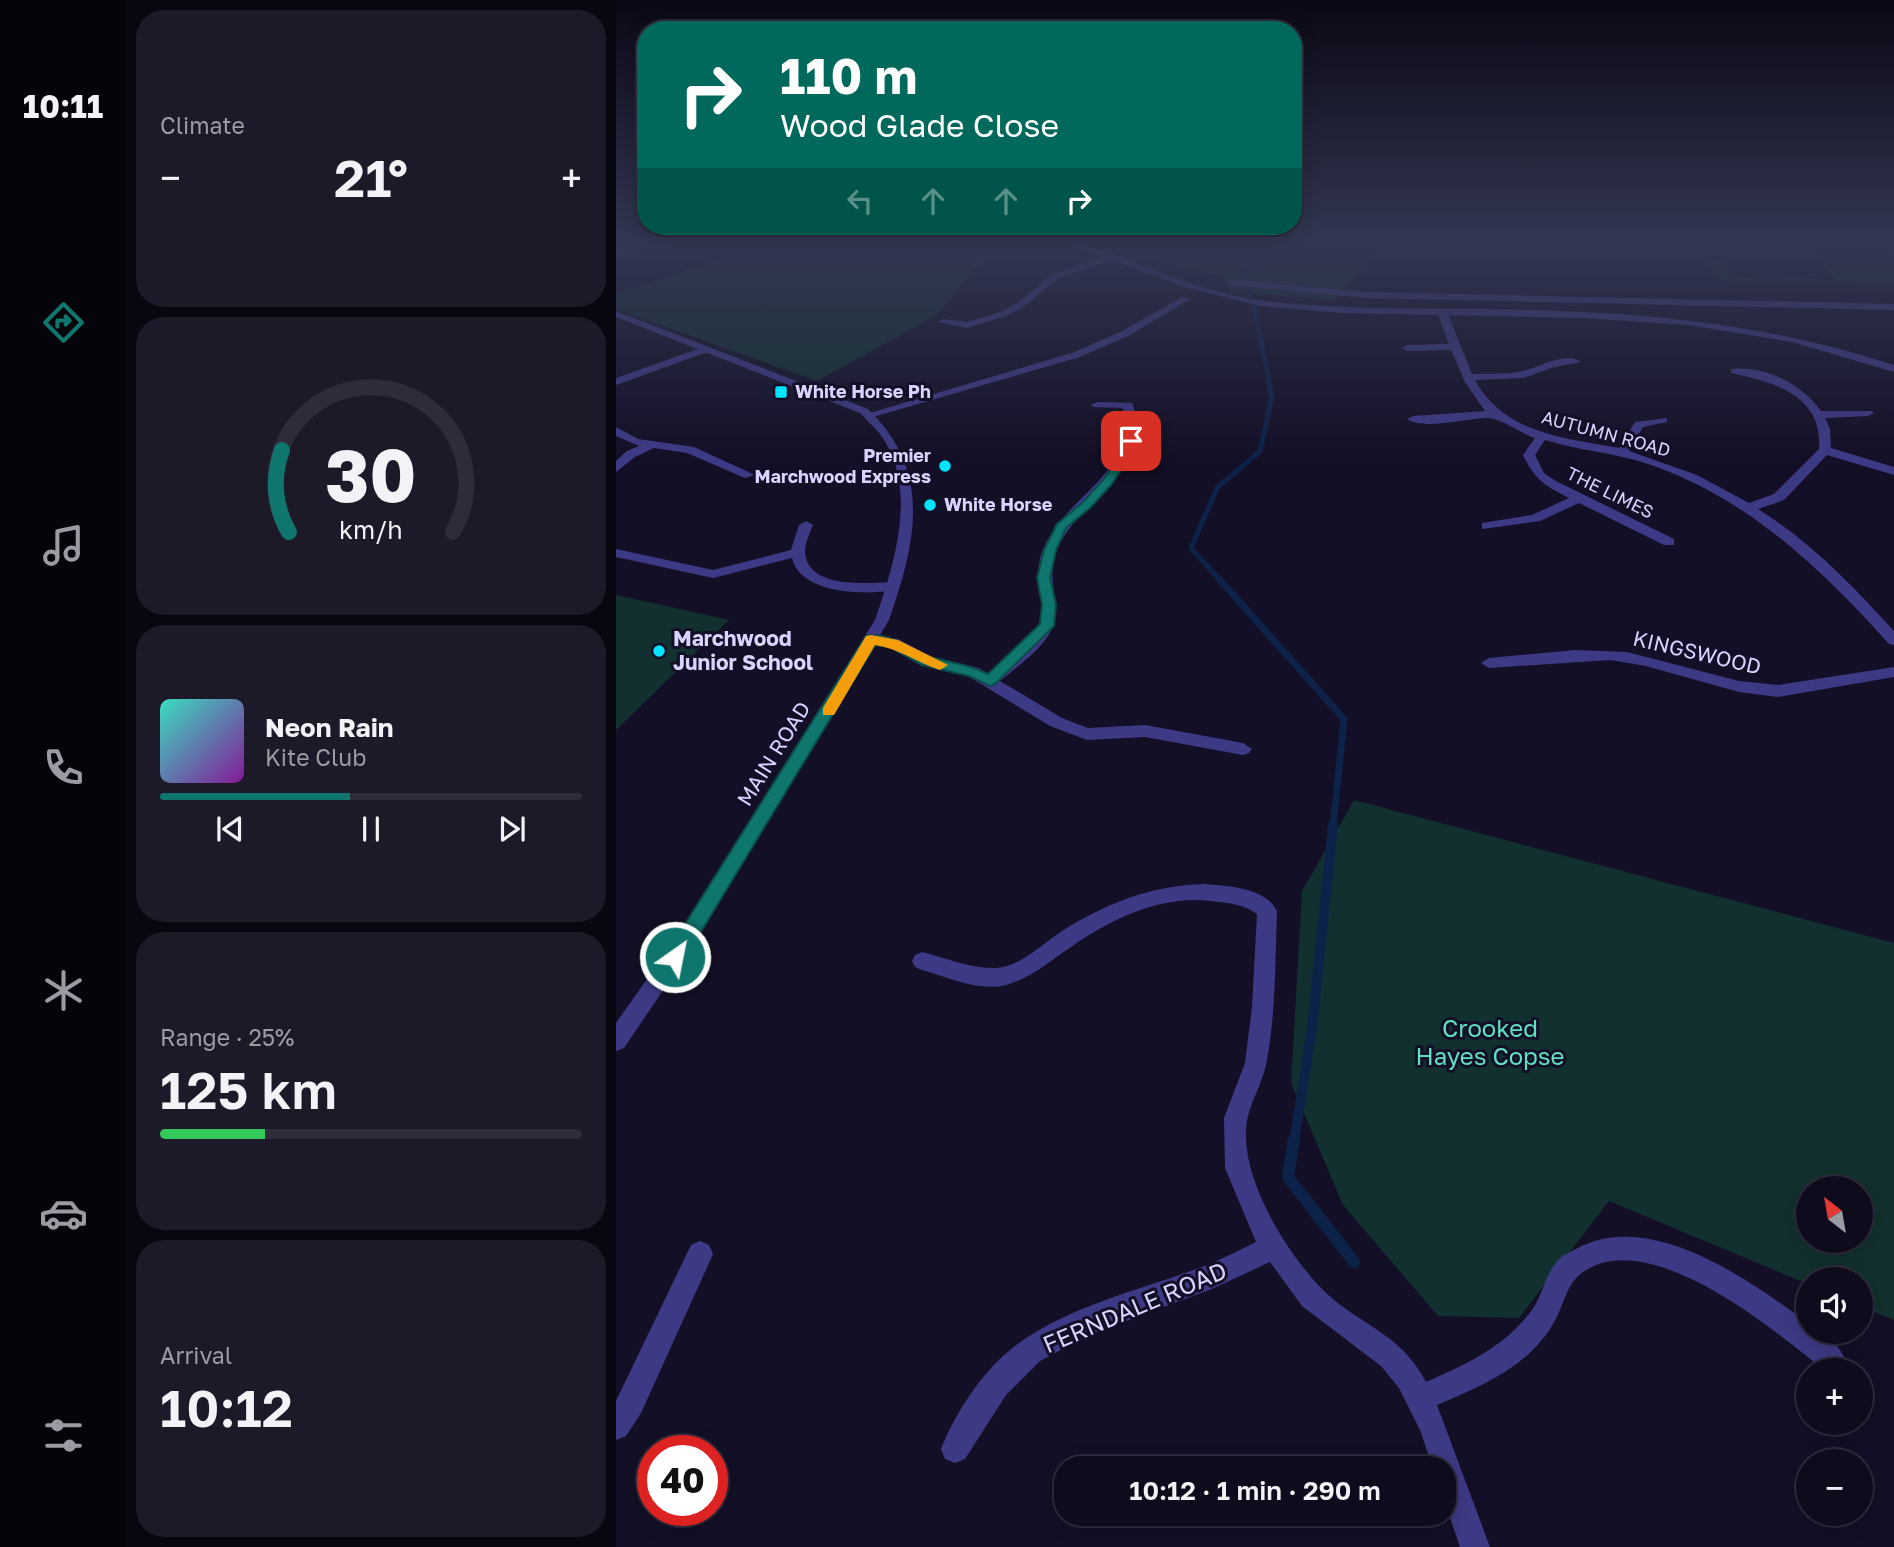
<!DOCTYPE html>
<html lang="en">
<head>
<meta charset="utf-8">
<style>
	:root { --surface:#0e0b1c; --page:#1c1929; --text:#f1f3f6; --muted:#9b9ba3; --line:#2e2b3b; --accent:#0f766e }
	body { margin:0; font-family:"Golos Text",sans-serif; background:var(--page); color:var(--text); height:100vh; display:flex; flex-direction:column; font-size:26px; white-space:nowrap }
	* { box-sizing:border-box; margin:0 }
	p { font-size:23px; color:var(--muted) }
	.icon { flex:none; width:38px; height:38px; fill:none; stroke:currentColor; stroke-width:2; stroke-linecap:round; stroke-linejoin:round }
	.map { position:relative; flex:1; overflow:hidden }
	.sheet { display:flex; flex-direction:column; gap:10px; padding:10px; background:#08060f; width:490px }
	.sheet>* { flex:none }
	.top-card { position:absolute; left:21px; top:21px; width:665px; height:214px; border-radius:28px; box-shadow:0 4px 18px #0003,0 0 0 2px var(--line); background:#00695c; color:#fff; overflow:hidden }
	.needle { width:46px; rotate:329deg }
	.controls { position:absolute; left:1180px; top:1176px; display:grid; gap:14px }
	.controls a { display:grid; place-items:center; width:77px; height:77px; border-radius:50%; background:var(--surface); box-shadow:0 4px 18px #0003,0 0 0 2px var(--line); font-size:35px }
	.speed { position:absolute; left:21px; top:1435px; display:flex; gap:14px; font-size:35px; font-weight:700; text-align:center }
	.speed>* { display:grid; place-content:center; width:91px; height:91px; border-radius:50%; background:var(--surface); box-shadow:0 4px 18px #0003,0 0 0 2px var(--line); line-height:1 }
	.speed .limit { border:10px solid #d22; background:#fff; color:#111 }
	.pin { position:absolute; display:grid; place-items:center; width:60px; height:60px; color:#fff; margin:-30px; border-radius:14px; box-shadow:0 4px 10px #0006 }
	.me { position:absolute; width:77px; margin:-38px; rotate:33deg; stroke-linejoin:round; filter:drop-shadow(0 0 5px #0008) }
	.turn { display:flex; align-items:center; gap:24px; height:147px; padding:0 28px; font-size:32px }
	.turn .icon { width:91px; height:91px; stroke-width:2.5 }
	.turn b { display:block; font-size:49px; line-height:60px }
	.lanes { display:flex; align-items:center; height:66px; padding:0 28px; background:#0003; justify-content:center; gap:35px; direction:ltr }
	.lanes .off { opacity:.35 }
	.big { font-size:52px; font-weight:600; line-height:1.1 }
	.sheet .tile { flex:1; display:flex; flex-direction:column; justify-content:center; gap:10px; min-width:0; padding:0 24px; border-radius:28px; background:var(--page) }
	.sheet .dial { align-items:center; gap:0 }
	.dial svg { height:182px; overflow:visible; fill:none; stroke:var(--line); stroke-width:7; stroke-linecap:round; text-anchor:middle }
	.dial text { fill:var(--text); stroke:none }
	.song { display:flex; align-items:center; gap:21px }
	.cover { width:84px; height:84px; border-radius:10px; background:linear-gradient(135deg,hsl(170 70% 55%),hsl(290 70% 35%)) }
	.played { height:7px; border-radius:4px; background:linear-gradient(90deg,var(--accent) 45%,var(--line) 45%) }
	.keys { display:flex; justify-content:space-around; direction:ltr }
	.heat { display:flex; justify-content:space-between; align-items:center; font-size:38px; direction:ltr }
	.charge { height:10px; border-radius:5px; background:linear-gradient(90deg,#34c759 25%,var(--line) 0) }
	.trip { position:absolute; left:438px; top:1456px; width:402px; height:70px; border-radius:28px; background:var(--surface); box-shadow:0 4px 18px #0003,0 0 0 2px var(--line); font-weight:600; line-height:70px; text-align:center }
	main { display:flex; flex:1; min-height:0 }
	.tab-bar { display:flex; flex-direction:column; width:126px; justify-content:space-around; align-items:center; background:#06040b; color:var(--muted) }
	.tab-bar .icon { width:49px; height:49px }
	.tab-bar .selected { color:var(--accent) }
	.tab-bar b { font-size:32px; color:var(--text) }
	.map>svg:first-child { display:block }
</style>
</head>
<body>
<main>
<nav class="tab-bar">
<b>10:11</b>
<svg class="icon selected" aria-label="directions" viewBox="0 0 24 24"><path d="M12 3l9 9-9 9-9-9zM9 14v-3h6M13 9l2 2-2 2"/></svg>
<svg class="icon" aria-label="music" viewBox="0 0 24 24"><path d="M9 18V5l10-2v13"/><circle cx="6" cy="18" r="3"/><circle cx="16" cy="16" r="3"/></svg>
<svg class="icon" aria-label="phone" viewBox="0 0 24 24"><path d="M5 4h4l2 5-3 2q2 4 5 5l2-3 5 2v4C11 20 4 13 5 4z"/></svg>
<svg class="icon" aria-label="climate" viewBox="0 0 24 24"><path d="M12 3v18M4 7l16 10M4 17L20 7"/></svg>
<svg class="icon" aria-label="car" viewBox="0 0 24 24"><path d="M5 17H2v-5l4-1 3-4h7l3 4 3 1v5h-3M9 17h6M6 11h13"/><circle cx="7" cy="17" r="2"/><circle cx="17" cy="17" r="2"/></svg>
<svg class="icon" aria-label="filters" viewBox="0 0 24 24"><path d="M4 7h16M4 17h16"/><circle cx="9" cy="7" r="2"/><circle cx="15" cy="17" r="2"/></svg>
</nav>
<section class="sheet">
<div class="tile"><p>Climate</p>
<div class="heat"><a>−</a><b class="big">21°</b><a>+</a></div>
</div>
<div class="tile dial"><svg viewBox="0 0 100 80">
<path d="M14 69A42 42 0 1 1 86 69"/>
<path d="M14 69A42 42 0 0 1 11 33" stroke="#0f766e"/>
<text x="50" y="56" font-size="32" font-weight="700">30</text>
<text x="50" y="72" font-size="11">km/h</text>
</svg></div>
<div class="tile">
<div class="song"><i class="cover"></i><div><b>Neon Rain</b><p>Kite Club</p></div></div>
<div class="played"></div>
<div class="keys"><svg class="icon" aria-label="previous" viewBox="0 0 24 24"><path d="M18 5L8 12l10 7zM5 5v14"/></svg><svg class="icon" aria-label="pause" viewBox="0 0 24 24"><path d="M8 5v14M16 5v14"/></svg><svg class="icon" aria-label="next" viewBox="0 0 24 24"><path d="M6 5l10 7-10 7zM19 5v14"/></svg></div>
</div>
<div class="tile"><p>Range · 25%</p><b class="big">125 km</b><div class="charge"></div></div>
<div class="tile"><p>Arrival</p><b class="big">10:12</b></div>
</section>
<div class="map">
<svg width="1278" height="1547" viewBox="0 0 1278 1547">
	<rect width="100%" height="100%" fill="#130f26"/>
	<!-- green -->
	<g fill="#12302f" fill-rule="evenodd">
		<polygon points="160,241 357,241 378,248 319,316 201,381 0,309 0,293"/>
		<polygon points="493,241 771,241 718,300 614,292 608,277 511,256 490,246"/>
		<polygon points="1190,241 1278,242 1278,285 1108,281 1098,274 1092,261 1105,260 1114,276 1219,280"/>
		<polygon points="0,595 113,620 0,730"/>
		<path d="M 738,800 L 1278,943 L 1278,1320 L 1244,1306 L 1244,1279 L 1192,1279 L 1192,1284 L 993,1201 L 903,1318 L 822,1316 L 727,1205 L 675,1083 L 686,891 ZM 1192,1188 L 1244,1188 L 1244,1241 L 1192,1241 Z"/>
	</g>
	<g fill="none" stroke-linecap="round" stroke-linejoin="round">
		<!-- stream-far4 -->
		<g stroke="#0c2248" stroke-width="4.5">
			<polyline points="629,279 626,270 643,263 655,241"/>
			<polyline points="632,290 634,296"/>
			<polyline points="638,307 655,391"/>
		</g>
		<!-- stream-far3 -->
		<polyline stroke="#0c2248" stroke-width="5" points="605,581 575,548 601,488 644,451 656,397 654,389"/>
		<!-- stream-far2 -->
		<polyline stroke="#0c2248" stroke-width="7" points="603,579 728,719 717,827"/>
		<!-- stream-far1 -->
		<polyline stroke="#0c2248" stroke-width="10" points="678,1142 696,1028 717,825"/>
		<!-- stream -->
		<polyline stroke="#0c2248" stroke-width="12" points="678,1140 672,1177 738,1262"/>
		<!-- minor -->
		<g fill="#3d3a85" fill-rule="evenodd">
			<polygon points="35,241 50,241 0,257 0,251"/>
			<polygon points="465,241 477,241 461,247 461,243"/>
			<polygon points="498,254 501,259 443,278 406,308 390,316 351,328 322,322 327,319 351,322 384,312 400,304 437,274"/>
			<polygon points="616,280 751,292 1278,304 1278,310 751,298 613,285 613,281"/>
			<polygon points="566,297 574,299 514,335 464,357 257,417 247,415 456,353 506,331"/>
			<path d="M 826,309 L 831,312 L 856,374 C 872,373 891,375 907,371 C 924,367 949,351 965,362 L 938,367 L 907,378 L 859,380 C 888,434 949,438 1003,448 L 1019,422 L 1051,418 L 1051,422 L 1027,427 L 1013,451 L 1081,475 L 1133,503 L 1158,494 L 1203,449 C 1207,395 1157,382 1115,373 L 1115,369 C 1149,365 1186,384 1205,411 L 1256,411 L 1258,413 L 1252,416 L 1209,418 L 1214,429 L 1215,448 L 1278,467 L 1278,475 L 1211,455 L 1168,500 L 1142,509 C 1194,541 1237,586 1278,631 L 1278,645 L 1273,644 C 1206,569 1133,500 1038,466 C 1002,453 965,451 929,440 L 919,455 L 928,473 L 940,481 L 1058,539 L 1058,545 L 1048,545 L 963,503 L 924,521 L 866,529 L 866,523 L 916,515 L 953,498 C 928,485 920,481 907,455 L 919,438 C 906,434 884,418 873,418 C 853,417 808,431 791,419 L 797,416 L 869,411 L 849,382 L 835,350 L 791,351 L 786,348 L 791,345 L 833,344 L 821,312 Z"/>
			<polygon points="90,346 95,349 94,351 0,385 0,378"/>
			<path d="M 481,402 L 516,403 C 543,466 462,499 442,548 C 433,569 437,585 440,606 C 444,639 406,662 384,681 L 446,718 L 472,728 L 529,725 L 627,743 L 636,749 L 633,753 L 627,755 L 529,737 L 471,740 L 434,726 L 352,676 L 305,665 L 273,647 L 250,644 L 247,640 L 255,635 L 282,639 L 316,657 L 363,668 L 372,674 C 388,660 413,645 423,626 C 432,606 414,577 428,547 C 453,492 517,478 507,408 L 477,407 L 475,405 Z"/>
			<polygon points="0,427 22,439 78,447 139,475 129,478 71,453 38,448 19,457 0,472 0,461 11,451 23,446 0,436"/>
			<path d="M 190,521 L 197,525 C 194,533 189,543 189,551 C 190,590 253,583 278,582 L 283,583 L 283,589 C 254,596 184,595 176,558 L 97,578 L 0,557 L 0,549 L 97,570 L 175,550 L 183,525 Z"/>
			<polygon points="959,650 1011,652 1123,681 1162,685 1278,667 1278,677 1162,697 1123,692 1030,666 994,660 873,668 865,663 873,658"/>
			<path d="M 588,884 C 611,886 649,887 661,911 C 659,961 660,1011 651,1060 C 648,1079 637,1097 632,1116 C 619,1170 668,1249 704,1287 C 739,1324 784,1331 810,1382 C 851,1364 891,1346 918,1307 C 927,1293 930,1273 942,1260 C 947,1255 954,1252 960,1249 C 1034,1208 1133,1280 1192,1323 L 1192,1332 C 1208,1332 1221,1342 1228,1357 L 1224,1367 L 1215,1370 L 1204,1367 C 1155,1327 1024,1219 961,1277 C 949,1289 946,1310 937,1324 C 911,1368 865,1386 821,1405 L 874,1547 L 844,1547 L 828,1500 L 828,1468 L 817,1468 L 804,1430 L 783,1388 L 765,1366 L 686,1306 L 654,1262 L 596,1289 L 473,1335 L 424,1361 L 390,1395 L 349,1459 L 339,1463 L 329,1459 L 325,1449 C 338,1416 361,1380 387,1356 C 440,1308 526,1290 591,1265 C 608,1258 624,1250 640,1242 L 609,1168 L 608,1118 L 629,1063 L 636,1007 L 641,914 C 627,904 612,903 595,901 C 545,895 495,919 455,947 C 434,961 415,978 390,985 C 363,992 331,977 306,970 L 299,967 L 296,961 L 299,955 L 306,952 C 330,958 355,969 380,968 C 404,967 426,944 446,931 C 489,904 536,885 588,884 Z"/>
			<polygon points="84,1241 93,1245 97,1254 93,1263 25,1413 10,1436 0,1440 0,1401 75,1245"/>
		</g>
		<!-- tertiary -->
		<g fill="#3d3a85" fill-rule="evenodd">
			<path d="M 442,241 C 474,241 503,257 532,268 C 570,282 609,296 649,301 C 737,311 826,308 914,310 C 1038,313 1159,326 1278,365 L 1278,372 L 1176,342 L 1072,325 L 967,318 L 726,313 L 645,306 L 572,288 Z"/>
			<path d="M 0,311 L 252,409 C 317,472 300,542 273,620 L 79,943 L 8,1048 L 0,1051 L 0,1023 L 65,931 L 259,620 C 278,565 304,485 263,433 C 258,426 250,420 244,413 L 0,317 Z"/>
		</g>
	</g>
	<!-- sky -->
	<linearGradient id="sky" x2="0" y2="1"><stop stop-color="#0a0815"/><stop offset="0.53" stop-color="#333752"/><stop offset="1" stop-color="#333752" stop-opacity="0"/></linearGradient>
	<rect width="1278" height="458" fill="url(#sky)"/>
	<!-- route -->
	<path fill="#0f766e" stroke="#0a4d48" stroke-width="2" d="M 511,439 L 520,441 L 512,461 L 494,486 L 475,507 L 450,528 L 440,550 L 434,578 L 440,604 L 438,626 L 379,684 L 374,686 L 353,676 L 306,665 L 274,647 L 259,645 L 66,963 L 52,963 L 50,957 L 52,951 L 250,636 C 276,631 295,652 318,658 C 337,663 355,665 372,674 L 424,624 L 426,604 L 421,578 L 428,550 L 441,524 L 467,502 L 486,481 L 501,461 Z"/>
	<!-- slow -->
	<path fill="#f59e0b" d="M 255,635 L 282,640 L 332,665 L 324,670 C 302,663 282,648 259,645 L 218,715 L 207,715 L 207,708 L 250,636 Z"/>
	<!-- markers -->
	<g fill="#00e5ff" stroke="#130f26" stroke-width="2.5">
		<rect x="158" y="385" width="14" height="14" rx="3.5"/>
		<circle cx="329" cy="466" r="7"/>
		<circle cx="314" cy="505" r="7"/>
		<circle cx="43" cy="651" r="7"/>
	</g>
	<g text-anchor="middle" stroke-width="6" stroke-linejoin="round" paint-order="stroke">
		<!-- far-poi labels -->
		<g font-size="18" font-weight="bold" fill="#d9d4ff" stroke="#130f26" text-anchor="start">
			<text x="179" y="398">White Horse Ph</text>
			<text x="315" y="462" text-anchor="end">Premier<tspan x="315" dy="21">Marchwood Express</tspan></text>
			<text x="328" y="511">White Horse</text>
		</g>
		<!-- far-street labels -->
		<g font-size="18" fill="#d9d4ff" stroke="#130f26">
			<text transform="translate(990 434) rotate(15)" y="6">AUTUMN ROAD</text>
			<text transform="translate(994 493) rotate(26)" y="6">THE LIMES</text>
		</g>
		<!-- poi labels -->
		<g font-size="21" font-weight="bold" fill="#d9d4ff" stroke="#130f26" text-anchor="start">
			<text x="57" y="646">Marchwood<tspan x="57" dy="24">Junior School</tspan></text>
		</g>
		<!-- street labels -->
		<g font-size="21" fill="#d9d4ff" stroke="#130f26">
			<text transform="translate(1081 653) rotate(13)" y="7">KINGSWOOD</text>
			<text transform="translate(158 754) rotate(-58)" y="7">MAIN ROAD</text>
		</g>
		<!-- near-park labels -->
		<g font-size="24" fill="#5fe0c0" stroke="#130f26">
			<text x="874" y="1037">Crooked<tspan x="874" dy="28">Hayes Copse</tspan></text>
		</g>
		<!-- near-street labels -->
		<g font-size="24" fill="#d9d4ff" stroke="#130f26">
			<text transform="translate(519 1308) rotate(-23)" y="8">FERNDALE ROAD</text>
		</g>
	</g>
</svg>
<div class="controls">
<a><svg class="needle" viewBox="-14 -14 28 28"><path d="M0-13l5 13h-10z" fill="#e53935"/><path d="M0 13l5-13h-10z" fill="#9b9ba3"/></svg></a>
<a><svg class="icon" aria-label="sound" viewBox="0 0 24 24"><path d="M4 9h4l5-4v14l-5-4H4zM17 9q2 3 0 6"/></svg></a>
<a>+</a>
<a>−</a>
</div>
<div class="speed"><div class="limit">40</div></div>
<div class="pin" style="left:515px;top:441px;background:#d93025"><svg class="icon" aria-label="arrive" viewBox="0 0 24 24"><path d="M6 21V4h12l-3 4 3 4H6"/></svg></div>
<svg class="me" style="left:59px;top:957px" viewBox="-20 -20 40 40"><circle r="17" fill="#0f766e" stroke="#fff" stroke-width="3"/><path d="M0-11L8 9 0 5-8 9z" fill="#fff"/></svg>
<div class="trip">10:12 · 1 min · 290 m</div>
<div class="top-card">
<div class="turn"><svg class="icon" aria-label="right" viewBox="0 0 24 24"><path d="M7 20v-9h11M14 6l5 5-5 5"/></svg><div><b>110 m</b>Wood Glade Close</div></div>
<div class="lanes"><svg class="icon off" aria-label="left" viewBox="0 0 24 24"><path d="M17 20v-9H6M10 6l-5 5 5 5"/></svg><svg class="icon off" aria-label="ahead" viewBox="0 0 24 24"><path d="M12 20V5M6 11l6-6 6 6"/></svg><svg class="icon off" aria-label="ahead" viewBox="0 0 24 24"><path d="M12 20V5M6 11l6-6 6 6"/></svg><svg class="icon" aria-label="right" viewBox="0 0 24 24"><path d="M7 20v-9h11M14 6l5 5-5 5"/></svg></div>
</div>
</div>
</main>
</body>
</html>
